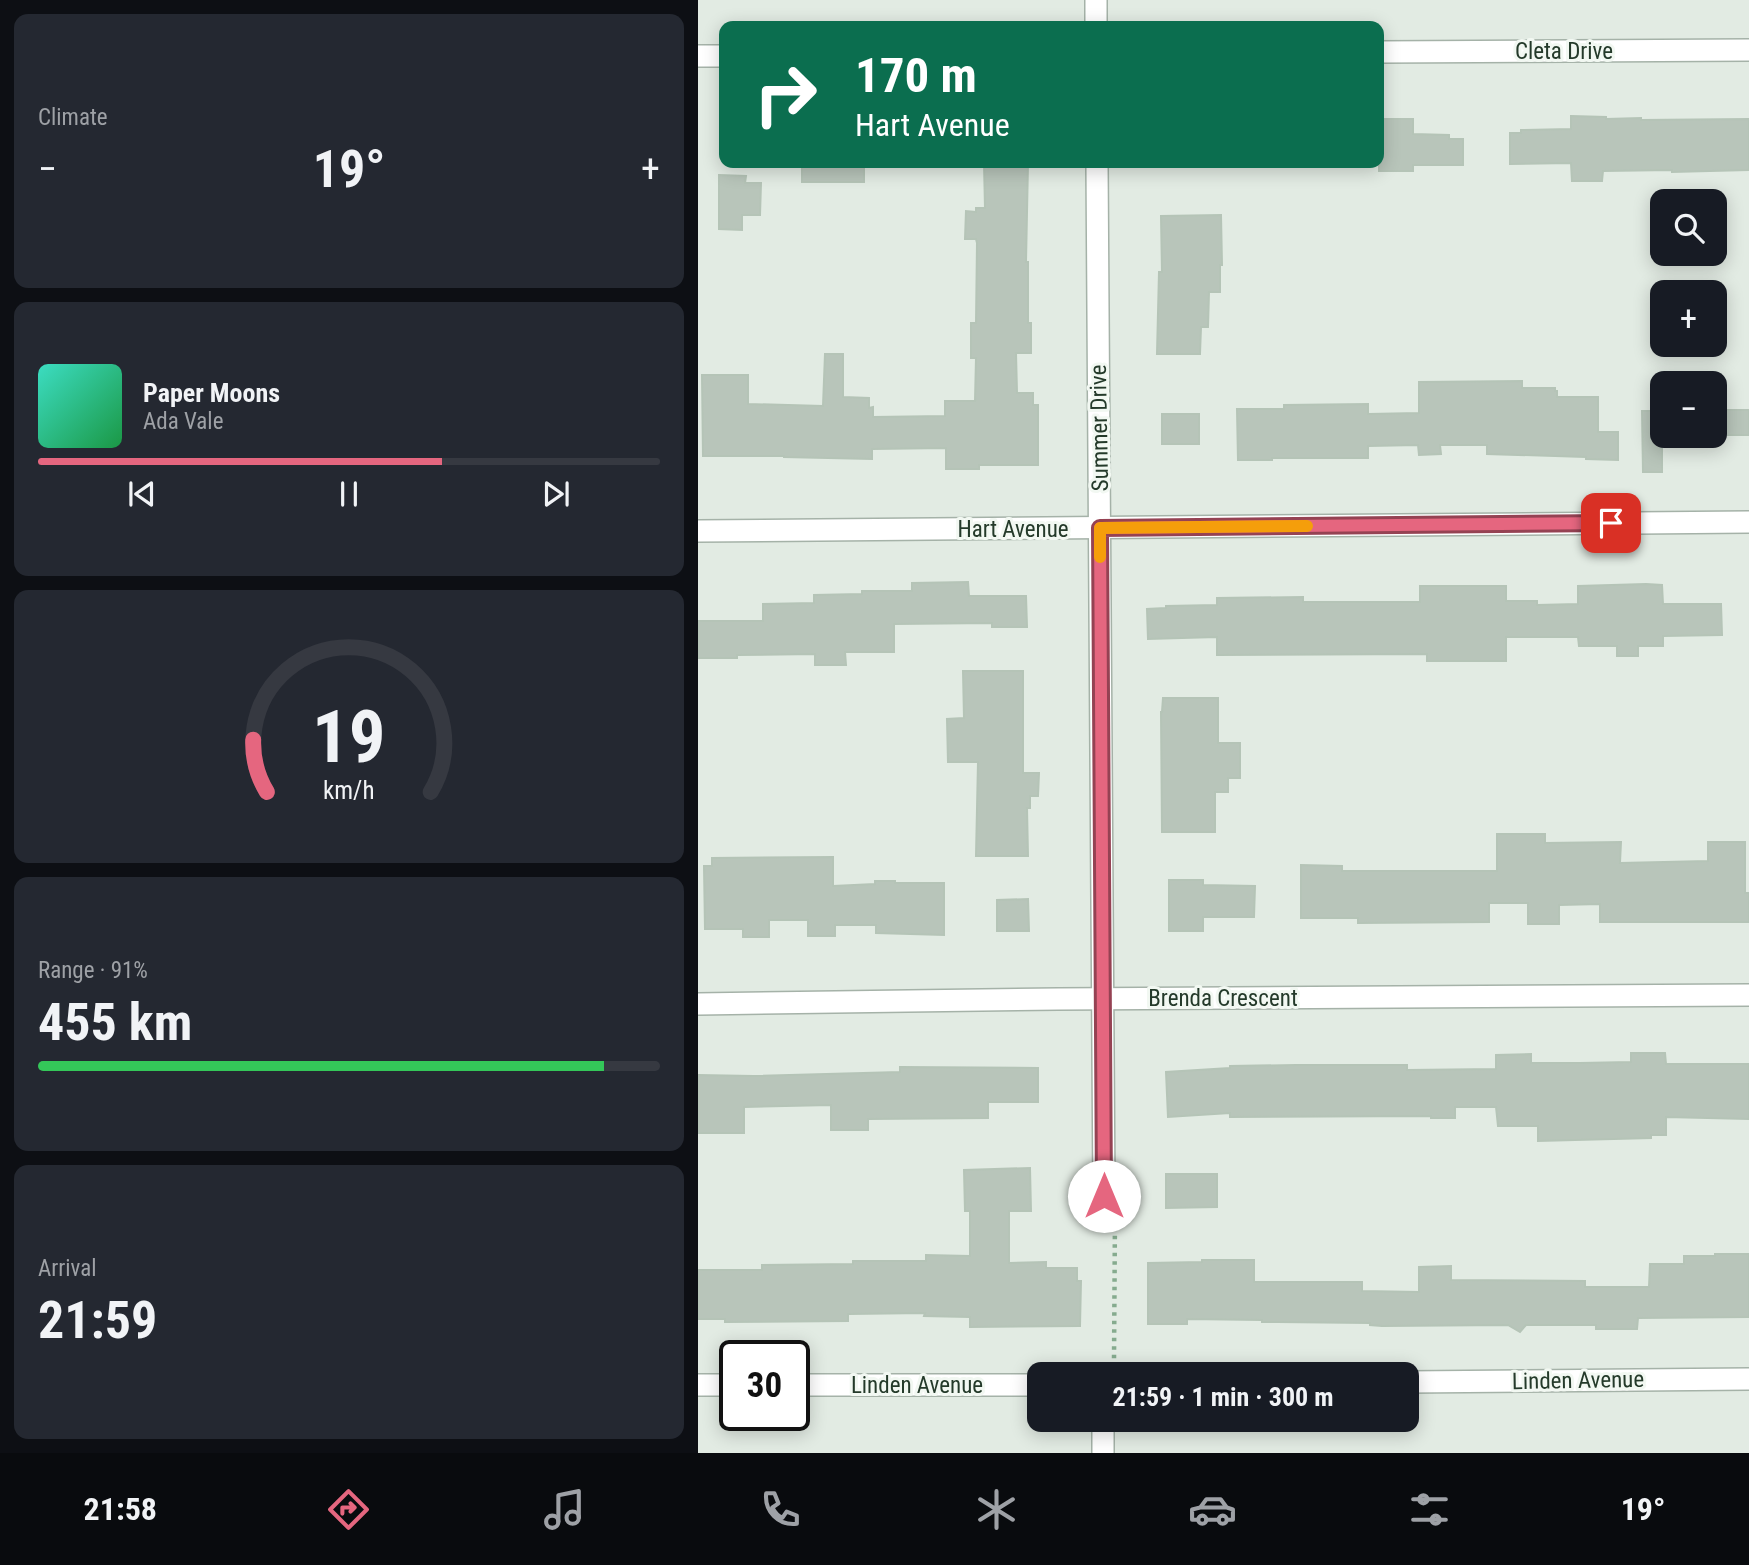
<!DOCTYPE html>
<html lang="en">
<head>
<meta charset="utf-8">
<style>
	:root { --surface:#171b24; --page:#242831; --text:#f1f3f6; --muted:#9ea1a6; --line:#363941; --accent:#e5667f }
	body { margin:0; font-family:"Roboto Condensed",sans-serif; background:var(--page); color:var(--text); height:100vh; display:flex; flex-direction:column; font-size:26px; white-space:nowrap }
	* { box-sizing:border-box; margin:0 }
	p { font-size:23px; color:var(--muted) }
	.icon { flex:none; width:38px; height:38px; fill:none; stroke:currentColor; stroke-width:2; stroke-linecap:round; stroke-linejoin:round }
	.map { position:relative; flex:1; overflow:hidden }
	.sheet { display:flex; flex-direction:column; gap:14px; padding:14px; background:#0d0f14; width:698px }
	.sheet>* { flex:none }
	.hud { position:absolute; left:21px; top:21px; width:665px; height:147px; border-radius:14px; box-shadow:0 4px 18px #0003; background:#0b6e4f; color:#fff; overflow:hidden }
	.fabs { position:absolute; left:952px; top:189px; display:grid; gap:14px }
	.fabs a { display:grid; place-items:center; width:77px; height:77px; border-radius:14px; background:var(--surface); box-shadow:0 4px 18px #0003; font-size:35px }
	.speed { position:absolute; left:21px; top:1340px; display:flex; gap:14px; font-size:35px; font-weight:700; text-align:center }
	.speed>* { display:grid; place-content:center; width:91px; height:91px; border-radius:50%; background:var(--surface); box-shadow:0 4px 18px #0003; line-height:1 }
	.speed .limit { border:4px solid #111; border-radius:10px; background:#fff; color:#111 }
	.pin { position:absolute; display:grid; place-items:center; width:60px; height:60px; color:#fff; margin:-30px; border-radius:14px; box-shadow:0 4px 10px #0006 }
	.me { position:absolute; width:77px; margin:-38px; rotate:0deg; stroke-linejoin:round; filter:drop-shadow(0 0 5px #0008) }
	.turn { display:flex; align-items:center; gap:24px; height:147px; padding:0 21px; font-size:32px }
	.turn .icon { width:91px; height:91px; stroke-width:2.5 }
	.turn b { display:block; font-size:49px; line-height:60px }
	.big { font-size:52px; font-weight:700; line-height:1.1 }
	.sheet .card { flex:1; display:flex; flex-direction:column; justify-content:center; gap:10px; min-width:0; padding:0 24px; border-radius:14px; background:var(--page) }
	.sheet .dial { align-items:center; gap:0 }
	.dial svg { height:182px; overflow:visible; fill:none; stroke:var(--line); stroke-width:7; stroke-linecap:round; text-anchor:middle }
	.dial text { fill:var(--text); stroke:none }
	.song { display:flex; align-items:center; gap:21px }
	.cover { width:84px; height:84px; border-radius:10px; background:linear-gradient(135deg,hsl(170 70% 55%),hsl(140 70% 35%)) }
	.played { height:7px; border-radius:4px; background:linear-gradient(90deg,var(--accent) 65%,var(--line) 65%) }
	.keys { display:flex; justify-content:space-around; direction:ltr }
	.heat { display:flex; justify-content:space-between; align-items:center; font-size:38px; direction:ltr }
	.charge { height:10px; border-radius:5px; background:linear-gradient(90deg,#34c759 91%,var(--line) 0) }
	.trip { position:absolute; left:329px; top:1362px; width:392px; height:70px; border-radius:14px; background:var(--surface); box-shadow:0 4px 18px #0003; font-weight:700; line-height:70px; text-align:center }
	.dock { display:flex; height:112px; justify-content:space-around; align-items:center; background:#090b0e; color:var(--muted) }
	.dock .icon { width:49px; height:49px }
	.dock .active { color:var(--accent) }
	.dock b { font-size:32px; color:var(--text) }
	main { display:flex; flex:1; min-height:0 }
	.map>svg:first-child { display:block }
</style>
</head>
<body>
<main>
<section class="sheet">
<div class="card"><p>Climate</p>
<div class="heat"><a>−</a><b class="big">19°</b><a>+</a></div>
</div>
<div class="card">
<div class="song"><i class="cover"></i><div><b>Paper Moons</b><p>Ada Vale</p></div></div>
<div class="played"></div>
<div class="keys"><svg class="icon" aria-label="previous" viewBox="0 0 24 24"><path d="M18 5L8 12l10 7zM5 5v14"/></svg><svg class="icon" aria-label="pause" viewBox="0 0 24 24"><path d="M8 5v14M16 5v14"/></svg><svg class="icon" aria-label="next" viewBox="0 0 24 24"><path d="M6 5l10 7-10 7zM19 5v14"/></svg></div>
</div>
<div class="card dial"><svg viewBox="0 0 100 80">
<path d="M14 69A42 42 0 1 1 86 69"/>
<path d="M14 69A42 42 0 0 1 8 46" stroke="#e5667f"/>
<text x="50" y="56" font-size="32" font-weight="700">19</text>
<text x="50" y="72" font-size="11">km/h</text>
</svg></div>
<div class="card"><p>Range · 91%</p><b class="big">455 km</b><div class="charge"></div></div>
<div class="card"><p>Arrival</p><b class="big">21:59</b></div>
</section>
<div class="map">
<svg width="1051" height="1453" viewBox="0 0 1051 1453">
	<rect width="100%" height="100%" fill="#e2ebe3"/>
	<!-- building -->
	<g fill="#b8c5ba" stroke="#b5c4b7" stroke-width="2">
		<polygon points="873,116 908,117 908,119 943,118 943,120 1051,119 1051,170 974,172 974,170 905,171 904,181 874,181 873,163 812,164 812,133 823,133 823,130 873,129"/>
		<polygon points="681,119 715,119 715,134 751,135 751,139 765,139 765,165 715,165 715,171 681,171"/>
		<rect x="104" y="163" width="62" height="19"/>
		<polygon points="286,163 330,163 328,262 330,262 330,323 333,323 333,353 318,353 319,393 335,393 335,405 340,405 340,465 281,465 281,469 248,469 248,448 174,449 174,459 86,457 86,456 5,456 4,375 50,375 50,404 125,406 127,354 145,354 145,397 171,398 171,408 175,407 175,417 247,416 247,401 277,401 278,358 273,358 273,323 278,323 279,243 278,239 267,239 268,211 278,212 278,208 287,208"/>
		<polygon points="21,175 48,176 47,183 63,183 62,215 44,215 44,230 21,229"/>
		<polygon points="523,215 524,265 522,265 522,292 511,292 510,327 503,327 502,354 459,354 461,272 464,272 463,216"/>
		<polygon points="824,381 824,388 857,388 857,391 859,391 859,397 900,397 900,432 920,432 920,460 888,459 888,457 789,454 789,445 742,445 743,454 721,455 720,445 670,446 670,458 574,458 574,460 540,460 539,409 586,409 586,405 670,404 670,414 721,413 721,382"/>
		<polygon points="1027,410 1051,410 1051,435 1026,435"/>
		<polygon points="944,411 964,411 964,472 945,472"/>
		<rect x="464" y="414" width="37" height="30"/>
		<polygon points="270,582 271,596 328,596 329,627 294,627 294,623 196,624 196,652 147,652 148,665 117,665 117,654 39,655 39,658 0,658 0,621 65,621 65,604 116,603 116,595 164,594 164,591 214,591 214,583"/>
		<polygon points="948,584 964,585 965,604 1023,604 1024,635 965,636 965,646 940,646 940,656 919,656 919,646 881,646 880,637 808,637 808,661 729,661 729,654 519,655 519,637 450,639 449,609 468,608 468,606 519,605 519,598 605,597 605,602 722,602 722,586 808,586 808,601 839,601 839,605 880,604 880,586"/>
		<polygon points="265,671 325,671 325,773 341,773 340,796 332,796 332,808 329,808 330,856 278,856 280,762 250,762 249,719 266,718"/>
		<polygon points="465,698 520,698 520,743 542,743 542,778 530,778 530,792 517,792 517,832 464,832 463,712 464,712"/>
		<polygon points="799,834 847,834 847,843 923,842 922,863 1010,861 1010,842 1047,842 1047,893 1051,893 1051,922 902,922 902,904 861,905 861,924 830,924 830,903 791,903 791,922 660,923 660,918 603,918 603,865 644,866 644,871 799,871"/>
		<polygon points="135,857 135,886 177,884 177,881 197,881 197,883 246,883 246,935 178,933 178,925 137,925 137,936 110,936 110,920 71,920 71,937 45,937 45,929 7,929 6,866 14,866 14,858"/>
		<polygon points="471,880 505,880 505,885 557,886 556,917 505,917 505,931 471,931"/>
		<polygon points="330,899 331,931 299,931 299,900"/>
		<polygon points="933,1053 967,1053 968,1064 1051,1064 1051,1119 968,1117 968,1135 953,1135 953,1138 840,1141 840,1126 800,1126 798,1107 757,1107 757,1118 733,1118 733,1116 532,1117 532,1113 470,1117 468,1072 532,1068 532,1066 598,1065 709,1065 709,1070 798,1069 798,1055 833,1054 833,1063 882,1063 933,1062"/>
		<polygon points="202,1067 340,1068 340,1102 290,1102 290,1118 170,1119 170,1130 133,1130 133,1105 46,1107 46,1133 0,1133 0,1075 55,1076 202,1072"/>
		<polygon points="332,1168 333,1211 311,1211 311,1263 348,1262 348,1268 379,1268 379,1281 383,1281 382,1326 272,1327 272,1317 226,1316 227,1313 150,1314 150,1321 27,1322 27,1319 0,1319 0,1270 64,1270 64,1265 155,1264 155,1261 228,1261 228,1255 272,1256 272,1211 267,1211 266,1170"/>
		<polygon points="468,1174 519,1174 519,1207 468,1208"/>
		<polygon points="1017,1254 1051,1254 1051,1317 940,1318 939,1329 898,1329 898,1325 828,1325 822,1332 810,1325 684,1326 672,1325 672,1323 579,1322 564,1322 564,1320 489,1319 489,1324 450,1324 450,1263 504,1262 504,1260 556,1260 556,1282 664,1282 664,1291 721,1292 721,1267 753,1266 753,1280 887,1281 887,1287 951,1287 952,1264 986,1264 986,1256 1017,1256"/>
	</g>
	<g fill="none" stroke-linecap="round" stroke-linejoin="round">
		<defs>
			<g id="minor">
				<polyline points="398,0 398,26"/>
				<polyline points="681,52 1051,50"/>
				<polyline points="0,56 26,56"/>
				<polyline points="399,163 406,1196"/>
				<polyline points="0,531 1051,522"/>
				<polyline points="0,1004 360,999 1051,995"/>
				<polyline points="709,1382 1051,1379"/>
				<polyline points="0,1385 37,1385"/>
				<polyline points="96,1385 341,1385"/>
				<polyline points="405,1453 405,1419"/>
			</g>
		</defs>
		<!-- minor casing -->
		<use href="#minor" stroke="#a5b2a8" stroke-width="24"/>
		<!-- path -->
		<polyline stroke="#85ab8e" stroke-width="4.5" stroke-dasharray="3.5 5" stroke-linecap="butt" points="410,1374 416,1361 417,1215"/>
		<!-- minor -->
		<use href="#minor" stroke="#fff" stroke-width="21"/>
	</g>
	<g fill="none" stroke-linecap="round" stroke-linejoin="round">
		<defs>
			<polyline id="route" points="406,1196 402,528 913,523"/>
		</defs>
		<!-- route casing -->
		<use href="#route" stroke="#954253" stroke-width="18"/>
		<!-- route -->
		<use href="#route" stroke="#e5667f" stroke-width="12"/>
		<!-- slow -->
		<polyline stroke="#f59e0b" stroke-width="12" points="402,557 402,528 609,526"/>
	</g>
	<g text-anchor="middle" stroke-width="6" stroke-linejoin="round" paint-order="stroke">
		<!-- street labels -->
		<g font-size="23" fill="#243a2a" stroke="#f2f8f2">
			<text x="866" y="59">Cleta Drive</text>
			<text transform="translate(401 428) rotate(-91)" y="8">Summer Drive</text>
			<text x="315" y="537">Hart Avenue</text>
			<text x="525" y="1006">Brenda Crescent</text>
			<text transform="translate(880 1380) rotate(-1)" y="8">Linden Avenue</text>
			<text x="219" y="1393">Linden Avenue</text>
		</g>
	</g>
</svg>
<div class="fabs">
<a><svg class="icon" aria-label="search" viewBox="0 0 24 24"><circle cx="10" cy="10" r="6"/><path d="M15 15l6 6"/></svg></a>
<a>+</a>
<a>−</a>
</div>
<div class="speed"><div class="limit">30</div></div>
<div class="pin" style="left:913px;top:523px;background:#d93025"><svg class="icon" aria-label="arrive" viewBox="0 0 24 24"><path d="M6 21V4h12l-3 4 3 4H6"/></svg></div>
<svg class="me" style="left:406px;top:1196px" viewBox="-20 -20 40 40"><circle r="19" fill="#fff"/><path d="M0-13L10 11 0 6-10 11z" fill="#e5667f"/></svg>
<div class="trip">21:59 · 1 min · 300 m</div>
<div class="hud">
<div class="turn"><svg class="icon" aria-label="right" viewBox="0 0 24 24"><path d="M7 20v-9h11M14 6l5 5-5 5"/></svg><div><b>170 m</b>Hart Avenue</div></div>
</div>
</div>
</main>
<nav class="dock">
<b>21:58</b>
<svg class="icon active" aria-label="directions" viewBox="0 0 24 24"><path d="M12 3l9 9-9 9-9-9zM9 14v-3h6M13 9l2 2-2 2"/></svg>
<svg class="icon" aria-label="music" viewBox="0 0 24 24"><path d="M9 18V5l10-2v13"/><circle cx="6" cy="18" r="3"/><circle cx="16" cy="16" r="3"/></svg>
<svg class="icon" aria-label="phone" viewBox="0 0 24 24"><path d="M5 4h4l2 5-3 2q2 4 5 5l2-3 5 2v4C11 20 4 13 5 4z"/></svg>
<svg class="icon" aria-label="climate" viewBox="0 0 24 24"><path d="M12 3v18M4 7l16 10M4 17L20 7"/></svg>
<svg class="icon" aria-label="car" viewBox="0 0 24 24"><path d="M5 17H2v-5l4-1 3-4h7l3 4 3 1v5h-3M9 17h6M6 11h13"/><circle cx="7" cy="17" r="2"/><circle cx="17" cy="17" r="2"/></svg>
<svg class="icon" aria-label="filters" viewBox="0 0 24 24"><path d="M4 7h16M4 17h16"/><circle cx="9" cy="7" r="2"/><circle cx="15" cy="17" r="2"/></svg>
<b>19°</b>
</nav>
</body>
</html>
